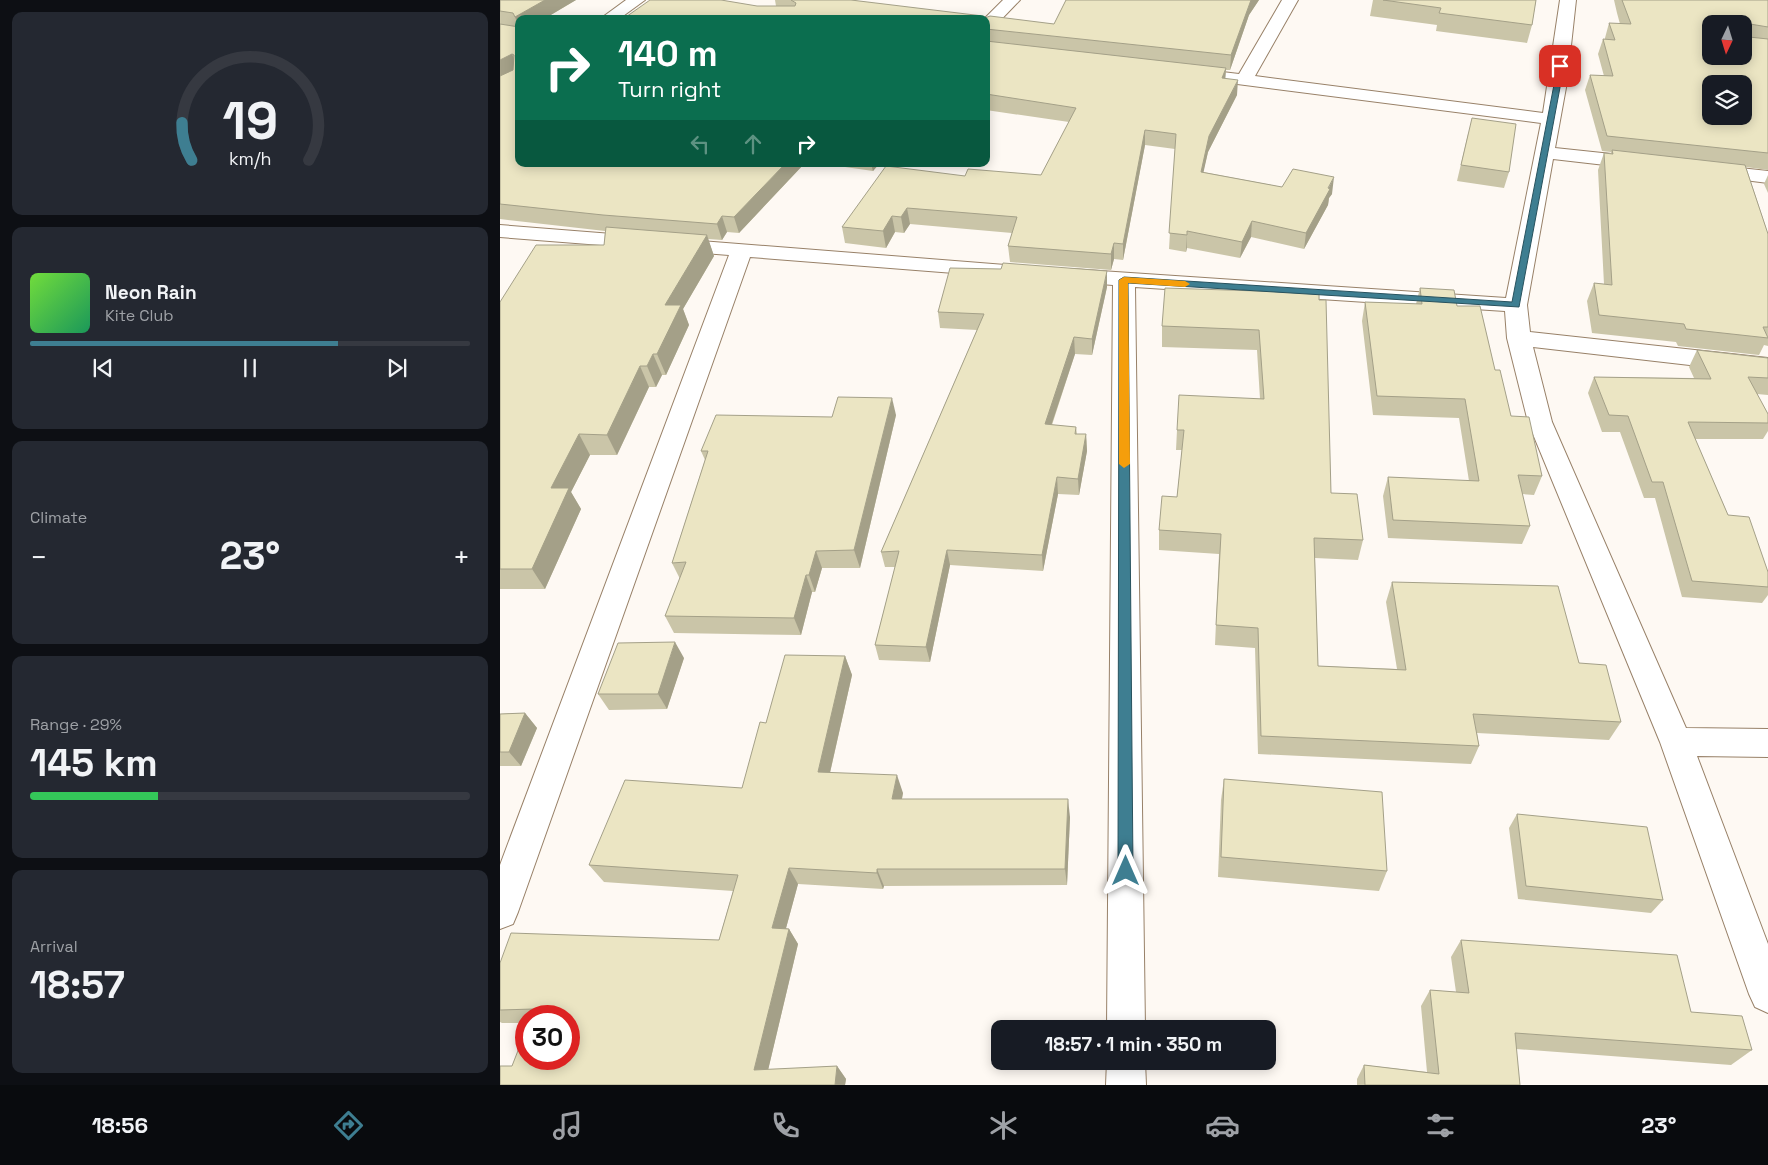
<!DOCTYPE html>
<html lang="en">
<head>
<meta charset="utf-8">
<style>
	:root { --surface:#171b24; --page:#242831; --text:#f1f3f6; --muted:#9ea1a6; --line:#363941; --accent:#3e7e91 }
	body { margin:0; font-family:"Space Grotesk",sans-serif; background:var(--page); color:var(--text); height:100vh; display:flex; flex-direction:column; font-size:19px; white-space:nowrap }
	* { box-sizing:border-box; margin:0 }
	p { font-size:16px; color:var(--muted) }
	.icon { flex:none; width:28px; height:28px; fill:none; stroke:currentColor; stroke-width:2; stroke-linecap:round; stroke-linejoin:round }
	.map { position:relative; flex:1; overflow:hidden }
	.panel { display:flex; flex-direction:column; gap:12px; padding:12px; background:#0d0f14; width:500px }
	.panel>* { flex:none }
	.hud { position:absolute; left:15px; top:15px; width:475px; height:152px; border-radius:10px; box-shadow:0 2px 12px #0003; background:#0b6e4f; color:#fff; overflow:hidden }
	.needle { width:32px; rotate:184deg }
	.controls { position:absolute; left:1202px; top:15px; display:grid; gap:10px }
	.controls a { display:grid; place-items:center; width:50px; height:50px; border-radius:10px; background:var(--surface); box-shadow:0 2px 12px #0003; font-size:25px }
	.speed { position:absolute; left:15px; top:1005px; display:flex; gap:10px; font-size:25px; font-weight:700; text-align:center }
	.speed>* { display:grid; place-content:center; width:65px; height:65px; border-radius:50%; background:var(--surface); box-shadow:0 2px 12px #0003; line-height:1 }
	.speed .limit { border:8px solid #d22; background:#fff; color:#111 }
	.pin { position:absolute; display:grid; place-items:center; width:42px; height:42px; color:#fff; margin:-21px; border-radius:10px; box-shadow:0 2px 8px #0006 }
	.me { position:absolute; width:55px; margin:-28px; rotate:0deg; stroke-linejoin:round; filter:drop-shadow(0 0 4px #0008) }
	.turn { display:flex; align-items:center; gap:18px; height:105px; padding:0 20px; font-size:22px }
	.turn .icon { width:65px; height:65px; stroke-width:2.5 }
	.turn b { display:block; font-size:35px; line-height:42px }
	.lanes { display:flex; align-items:center; height:48px; padding:0 20px; background:#0003; justify-content:center; gap:25px; direction:ltr }
	.lanes .off { opacity:.35 }
	.big { font-size:38px; font-weight:700; line-height:1.1 }
	.panel .tile { flex:1; display:flex; flex-direction:column; justify-content:center; gap:8px; min-width:0; padding:0 18px; border-radius:10px; background:var(--page) }
	.panel .dial { align-items:center; gap:0 }
	.dial svg { height:130px; overflow:visible; fill:none; stroke:var(--line); stroke-width:7; stroke-linecap:round; text-anchor:middle }
	.dial text { fill:var(--text); stroke:none }
	.song { display:flex; align-items:center; gap:15px }
	.cover { width:60px; height:60px; border-radius:8px; background:linear-gradient(135deg,hsl(100 70% 55%),hsl(150 70% 35%)) }
	.played { height:5px; border-radius:2px; background:linear-gradient(90deg,var(--accent) 70%,var(--line) 70%) }
	.keys { display:flex; justify-content:space-around; direction:ltr }
	.heat { display:flex; justify-content:space-between; align-items:center; font-size:28px; direction:ltr }
	.charge { height:8px; border-radius:4px; background:linear-gradient(90deg,#34c759 29%,var(--line) 0) }
	.trip { position:absolute; left:491px; top:1020px; width:285px; height:50px; border-radius:10px; background:var(--surface); box-shadow:0 2px 12px #0003; font-weight:700; line-height:50px; text-align:center }
	.tab-bar { display:flex; height:80px; justify-content:space-around; align-items:center; background:#090b0e; color:var(--muted) }
	.tab-bar .icon { width:35px; height:35px }
	.tab-bar .current { color:var(--accent) }
	.tab-bar b { font-size:22px; color:var(--text) }
	main { display:flex; flex:1; min-height:0 }
	.map>svg:first-child { display:block }
</style>
</head>
<body>
<main>
<section class="panel">
<div class="tile dial"><svg viewBox="0 0 100 80">
<path d="M14 69A42 42 0 1 1 86 69"/>
<path d="M14 69A42 42 0 0 1 8 46" stroke="#3e7e91"/>
<text x="50" y="56" font-size="32" font-weight="700">19</text>
<text x="50" y="72" font-size="11">km/h</text>
</svg></div>
<div class="tile">
<div class="song"><i class="cover"></i><div><b>Neon Rain</b><p>Kite Club</p></div></div>
<div class="played"></div>
<div class="keys"><svg class="icon" aria-label="previous" viewBox="0 0 24 24"><path d="M18 5L8 12l10 7zM5 5v14"/></svg><svg class="icon" aria-label="pause" viewBox="0 0 24 24"><path d="M8 5v14M16 5v14"/></svg><svg class="icon" aria-label="next" viewBox="0 0 24 24"><path d="M6 5l10 7-10 7zM19 5v14"/></svg></div>
</div>
<div class="tile"><p>Climate</p>
<div class="heat"><a>−</a><b class="big">23°</b><a>+</a></div>
</div>
<div class="tile"><p>Range · 29%</p><b class="big">145 km</b><div class="charge"></div></div>
<div class="tile"><p>Arrival</p><b class="big">18:57</b></div>
</section>
<div class="map">
<svg width="1268" height="1085" viewBox="0 0 1268 1085">
	<rect width="100%" height="100%" fill="#fef9f3"/>
	<g fill="none" stroke-linecap="round" stroke-linejoin="round">
		<defs>
			<g id="minor">
				<polygon points="126,0 145,0 119,19 100,19"/>
				<polygon points="503,0 520,0 492,29 486,31 486,19 484,19"/>
				<polygon points="782,0 798,0 755,76 1043,113 1060,0 1076,0 1067,82 1055,148 1140,157 1147,159 1150,163 1147,167 1140,169 1053,159 1027,305 1030,332 1268,358 1268,374 1033,347 1052,422 1186,728 1268,729 1268,757 1197,756 1268,944 1268,1013 1255,1007 1249,994 1160,742 1028,422 1007,338 1005,311 635,287 645,1029 607,1029 613,285 563,281 560,276 563,271 571,269 1006,298 1041,123 683,77 680,73 683,69 689,68 739,74"/>
				<polygon points="1212,165 1268,171 1268,183 1205,175 1202,171 1205,167"/>
				<polygon points="0,225 518,266 526,267 529,272 526,277 518,278 250,257 18,912 13,924 0,929 0,865 229,255 0,237"/>
				<polygon points="607,1061 645,1061 646,1085 606,1085"/>
			</g>
		</defs>
		<!-- minor casing -->
		<use href="#minor" stroke="#988168" stroke-width="2"/>
		<!-- minor -->
		<use href="#minor" fill="#fff" fill-rule="evenodd"/>
	</g>
	<!-- wall -->
	<g fill="#cac5a8">
		<polygon points="0,0 76,0 44,19 19,19 19,164 304,164 239,233 227,232 222,240 208,239 214,256 183,309 189,325 166,375 162,375 156,387 149,387 117,455 90,455 71,492 81,509 45,589 0,589 0,302 104,245 105,231 0,219"/>
		<polygon points="275,0 351,0 485,18 554,24 566,0 759,0 749,15 730,70 726,70 725,78 737,95 708,152 703,172 782,187 832,194 829,198 828,205 804,249 751,237 740,258 687,248 686,252 669,249 675,149 645,145 623,260 614,259 611,270 510,262 508,246 512,233 410,224 404,233 395,232 386,248 345,243 342,227 465,176 541,175 569,122 486,110 486,19 257,6 276,6"/>
		<polygon points="873,0 1036,0 1032,25 1027,43 936,31 937,25 870,16"/>
		<polygon points="1114,0 1268,0 1268,170 1246,167 1268,234 1268,346 1264,345 1259,355 1178,346 1176,342 1092,333 1087,301 1094,283 1104,284 1098,170 1104,153 1111,153 1111,152 1102,151 1085,90 1090,75 1104,76 1098,54 1103,39 1105,39 1105,38 1109,23 1120,24 1117,13"/>
		<polygon points="968,134 1009,172 1004,188 957,181"/>
		<polygon points="324,164 379,164 373,171"/>
		<polygon points="1268,175 1268,193 1264,184"/>
		<polygon points="607,287 592,355 575,354 552,425 576,427 577,434 586,434 587,451 579,495 558,494 543,571 450,565 430,662 379,660 375,645 395,567 385,567 381,552 477,330 440,328 438,312"/>
		<polygon points="920,288 957,306 995,370 1011,416 1042,476 1034,495 1022,494 1030,526 1022,544 888,538 883,496 888,477 969,481 959,418 873,415 862,321 865,302 916,304"/>
		<polygon points="819,293 831,493 863,540 858,560 815,558 818,666 897,669 886,602 892,582 1079,663 1121,722 1109,740 977,733 979,746 971,764 758,754 755,648 715,645 719,554 659,550 659,530 677,497 682,450 676,450 677,430 760,399 757,350 662,347 662,326"/>
		<polygon points="1197,350 1268,358 1268,395 1257,394 1268,414 1268,431 1263,439 1195,439 1228,515 1268,572 1268,595 1262,603 1182,597 1155,498 1144,498 1120,432 1102,432 1088,393 1094,377 1194,378 1189,367"/>
		<polygon points="396,415 360,568 322,568 315,592 312,592 301,635 174,633 165,616 180,579 172,563 205,460 201,451 332,417"/>
		<polygon points="345,656 352,675 330,773 403,793 402,799 570,817 567,885 384,886 383,889 298,884 286,928 289,929 298,944 268,1070 337,1066 346,1079 345,1085 0,1085 12,1066 69,1016 26,1016 26,1023 2,1023 0,1022 0,963 219,940 233,891 104,882 89,865 242,788 266,723"/>
		<polygon points="184,658 167,709 109,710 98,694"/>
		<polygon points="25,713 37,728 21,766 0,766 0,714"/>
		<polygon points="724,779 887,871 879,891 718,877 721,800"/>
		<polygon points="1017,814 1163,900 1151,913 1018,899 1009,828"/>
		<polygon points="961,940 1191,1012 1252,1050 1231,1065 1016,1049 1020,1085 857,1085 857,1079 864,1065 927,1072 921,1006 930,990 956,992 951,957"/>
	</g>
	<!-- shaded-wall -->
	<g fill="#a4a088">
		<polygon points="45,0 76,0 44,19 19,19 19,27 15,17"/>
		<polygon points="751,0 759,0 749,15 730,70 731,55"/>
		<polygon points="12,54 18,69 0,78 0,60"/>
		<polygon points="726,68 725,84 722,78"/>
		<polygon points="738,80 737,95 708,152 700,188 701,172 709,136"/>
		<polygon points="645,130 645,145 623,260 623,244"/>
		<polygon points="285,164 304,164 239,233 234,217"/>
		<polygon points="371,164 379,164 373,171"/>
		<polygon points="834,177 832,194 829,198 828,205 804,249 806,233"/>
		<polygon points="407,208 410,224 404,233 401,217"/>
		<polygon points="222,216 227,232 222,240 217,224"/>
		<polygon points="392,216 395,232 386,248 383,231"/>
		<polygon points="752,221 751,237 740,258 742,242"/>
		<polygon points="687,231 687,248 686,252 687,235"/>
		<polygon points="207,235 214,256 183,309 189,325 166,375 157,354 165,305"/>
		<polygon points="614,243 614,259 611,270 611,254"/>
		<polygon points="607,271 607,287 592,355 592,339"/>
		<polygon points="574,337 575,354 546,441 545,424"/>
		<polygon points="153,354 162,375 156,387 147,366"/>
		<polygon points="140,366 149,387 117,455 107,435"/>
		<polygon points="392,398 396,415 360,568 354,550"/>
		<polygon points="79,434 90,455 71,492 81,509 45,589 32,569 51,488"/>
		<polygon points="586,434 587,451 579,495 578,479"/>
		<polygon points="557,477 558,494 543,571 542,555"/>
		<polygon points="447,550 450,565 430,662 426,647"/>
		<polygon points="316,551 322,568 315,592 309,575"/>
		<polygon points="306,575 312,592 301,635 294,618"/>
		<polygon points="175,642 184,658 167,709 158,694"/>
		<polygon points="345,656 352,675 326,790 318,772"/>
		<polygon points="25,713 37,728 21,766 9,752"/>
		<polygon points="397,775 403,793 398,817 392,799"/>
		<polygon points="568,799 570,817 567,885 565,869"/>
		<polygon points="289,868 298,884 282,943 272,928"/>
		<polygon points="377,869 384,886 383,889 377,873"/>
		<polygon points="289,929 298,944 265,1083 254,1070"/>
		<polygon points="337,1066 346,1079 345,1085 335,1085"/>
	</g>
	<!-- building -->
	<g fill="#ebe5c3" stroke="#a4a088" fill-rule="evenodd">
		<polygon points="0,0 45,0 15,17 13,13 0,11"/>
		<polygon points="150,0 221,0 257,6 295,6 296,3 291,0 351,0 483,16 485,18 490,16 554,24 566,0 751,0 731,55 486,29 486,19 123,19"/>
		<polygon points="883,0 1036,0 1032,25 939,13 941,8"/>
		<path d="M 1122,0 L 1268,0 L 1268,27 L 1250,24 L 1248,25 L 1249,37 L 1268,39 L 1268,153 L 1107,136 L 1090,75 L 1113,76 L 1103,39 L 1115,40 L 1109,23 L 1131,24 ZM 1211,24 L 1244,24 L 1244,56 L 1211,56 ZM 1211,84 L 1244,84 L 1244,116 L 1211,116 Z"/>
		<polygon points="0,24 19,27 19,164 285,164 234,217 222,216 217,224 103,215 0,204 0,76 13,70 14,55 12,54 0,60"/>
		<polygon points="486,41 726,68 722,78 738,80 709,136 701,172 782,187 793,169 834,177 828,188 830,189 806,233 752,221 742,242 687,231 687,235 669,233 676,134 645,130 623,244 614,243 611,254 508,246 517,217 407,208 401,217 392,216 383,231 342,227 386,166 465,176 468,169 541,175 576,108 486,94"/>
		<polygon points="972,118 1016,124 1009,172 961,165"/>
		<polygon points="1112,150 1245,165 1268,234 1268,327 1263,327 1268,338 1186,329 1184,324 1099,315 1094,283 1112,285 1104,153 1113,154"/>
		<polygon points="106,227 207,235 165,305 181,305 157,354 153,354 147,366 140,366 107,435 79,434 51,488 69,488 32,569 0,569 0,302 36,245 104,245"/>
		<polygon points="503,263 607,271 592,339 574,337 545,424 576,427 575,434 586,434 578,479 557,477 542,555 447,550 426,647 375,645 399,551 381,552 484,314 438,312 450,268 501,269"/>
		<polygon points="665,288 819,293 819,300 826,300 831,493 857,494 863,540 814,538 818,666 906,670 892,582 1058,586 1079,663 1106,665 1121,722 973,714 979,746 761,736 758,628 716,625 721,534 659,530 662,496 677,497 684,430 677,430 679,395 764,399 759,330 662,326"/>
		<polygon points="920,288 954,290 957,306 980,306 995,370 1000,370 1011,416 1029,417 1042,476 1018,475 1030,526 893,520 888,477 979,481 965,399 877,396 865,302 922,304"/>
		<polygon points="1197,350 1268,358 1268,378 1248,377 1268,414 1268,423 1188,422 1228,515 1249,517 1268,572 1268,587 1192,581 1163,482 1152,482 1128,416 1109,415 1094,377 1211,379"/>
		<polygon points="338,397 392,398 354,550 316,551 309,575 306,575 294,618 165,616 186,562 172,563 208,451 201,451 216,415 332,417"/>
		<polygon points="175,642 158,694 98,694 118,643"/>
		<polygon points="285,655 345,656 318,772 397,775 392,799 568,799 565,869 377,869 377,873 289,868 272,928 289,929 254,1070 337,1066 335,1085 0,1085 0,1066 12,1066 26,1030 26,1059 69,1059 69,1016 32,1016 34,1009 0,1010 0,963 11,933 219,940 238,875 89,865 125,780 242,788 260,722 266,723"/>
		<polygon points="25,713 9,752 0,752 0,714"/>
		<polygon points="724,779 882,792 887,871 721,857"/>
		<polygon points="1017,814 1147,827 1163,900 1026,886"/>
		<polygon points="961,940 1177,955 1191,1012 1242,1016 1252,1050 1015,1033 1020,1085 865,1085 864,1065 939,1074 930,990 969,993"/>
	</g>
	<!-- route -->
	<polygon fill="#3e7e91" stroke="#28525e" points="1058,64 1064,66 1019,307 628,283 633,871 631,876 626,878 620,876 618,871 619,280 624,277 1012,302"/>
	<!-- slow -->
	<polygon fill="#f59e0b" points="624,277 685,281 690,284 685,287 628,283 630,464 624,468 619,464 619,280"/>
</svg>
<div class="controls">
<a><svg class="needle" viewBox="-14 -14 28 28"><path d="M0-13l5 13h-10z" fill="#e53935"/><path d="M0 13l5-13h-10z" fill="#9ea1a6"/></svg></a>
<a><svg class="icon" aria-label="layers" viewBox="0 0 24 24"><path d="M12 4l9 5-9 5-9-5zM3 14l9 5 9-5"/></svg></a>
</div>
<div class="speed"><div class="limit">30</div></div>
<div class="pin" style="left:1060px;top:66px;background:#d93025"><svg class="icon" aria-label="arrive" viewBox="0 0 24 24"><path d="M6 21V4h12l-3 4 3 4H6"/></svg></div>
<svg class="me" style="left:626px;top:871px" viewBox="-20 -20 40 40"><path d="M0-17L14 15 0 8-14 15z" fill="#3e7e91" stroke="#fff" stroke-width="4"/></svg>
<div class="trip">18:57 · 1 min · 350 m</div>
<div class="hud">
<div class="turn"><svg class="icon" aria-label="right" viewBox="0 0 24 24"><path d="M7 20v-9h11M14 6l5 5-5 5"/></svg><div><b>140 m</b>Turn right</div></div>
<div class="lanes"><svg class="icon off" aria-label="left" viewBox="0 0 24 24"><path d="M17 20v-9H6M10 6l-5 5 5 5"/></svg><svg class="icon off" aria-label="ahead" viewBox="0 0 24 24"><path d="M12 20V5M6 11l6-6 6 6"/></svg><svg class="icon" aria-label="right" viewBox="0 0 24 24"><path d="M7 20v-9h11M14 6l5 5-5 5"/></svg></div>
</div>
</div>
</main>
<nav class="tab-bar">
<b>18:56</b>
<svg class="icon current" aria-label="directions" viewBox="0 0 24 24"><path d="M12 3l9 9-9 9-9-9zM9 14v-3h6M13 9l2 2-2 2"/></svg>
<svg class="icon" aria-label="music" viewBox="0 0 24 24"><path d="M9 18V5l10-2v13"/><circle cx="6" cy="18" r="3"/><circle cx="16" cy="16" r="3"/></svg>
<svg class="icon" aria-label="phone" viewBox="0 0 24 24"><path d="M5 4h4l2 5-3 2q2 4 5 5l2-3 5 2v4C11 20 4 13 5 4z"/></svg>
<svg class="icon" aria-label="climate" viewBox="0 0 24 24"><path d="M12 3v18M4 7l16 10M4 17L20 7"/></svg>
<svg class="icon" aria-label="car" viewBox="0 0 24 24"><path d="M5 17H2v-5l4-1 3-4h7l3 4 3 1v5h-3M9 17h6M6 11h13"/><circle cx="7" cy="17" r="2"/><circle cx="17" cy="17" r="2"/></svg>
<svg class="icon" aria-label="filters" viewBox="0 0 24 24"><path d="M4 7h16M4 17h16"/><circle cx="9" cy="7" r="2"/><circle cx="15" cy="17" r="2"/></svg>
<b>23°</b>
</nav>
</body>
</html>
